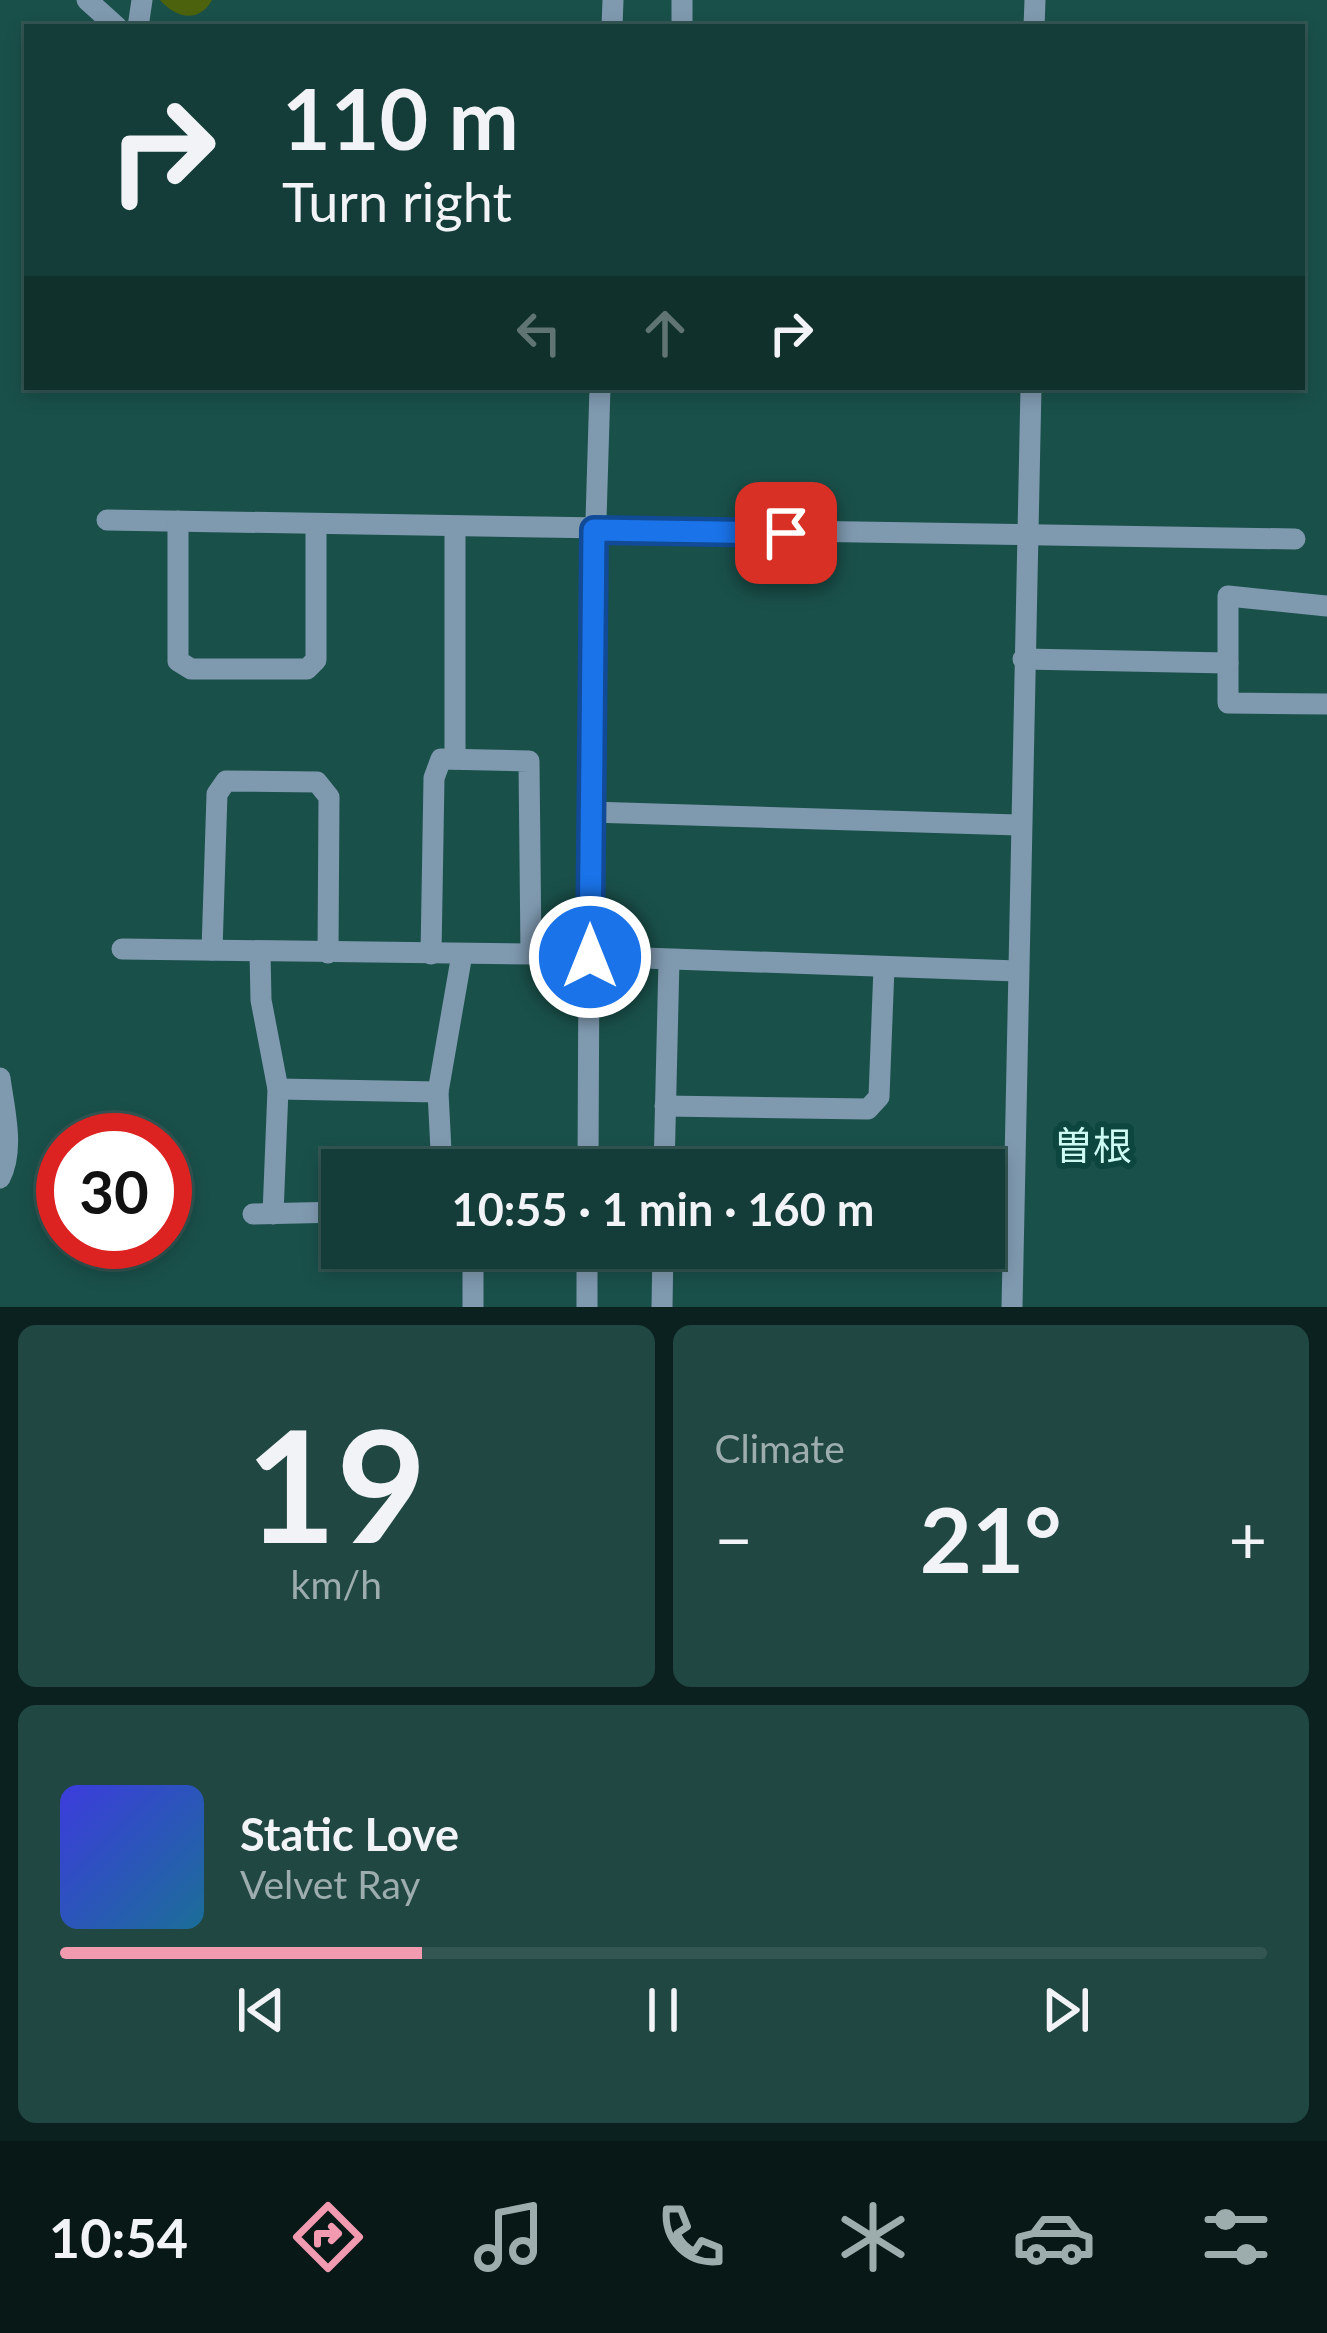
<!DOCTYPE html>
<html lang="en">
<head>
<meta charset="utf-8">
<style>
	:root { --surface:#143c38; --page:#214743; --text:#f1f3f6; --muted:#9dadae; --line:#335653; --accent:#f29ab0 }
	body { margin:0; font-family:Lato,"Noto Sans JP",sans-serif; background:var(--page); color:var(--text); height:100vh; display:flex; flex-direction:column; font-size:45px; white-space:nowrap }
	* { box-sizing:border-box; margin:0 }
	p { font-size:39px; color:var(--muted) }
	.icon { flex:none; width:66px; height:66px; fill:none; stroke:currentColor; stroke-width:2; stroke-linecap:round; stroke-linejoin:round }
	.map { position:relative; height:1307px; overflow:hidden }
	.sheet { display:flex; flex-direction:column; gap:18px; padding:18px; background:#0b211f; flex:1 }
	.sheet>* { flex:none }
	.guide { position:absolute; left:24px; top:24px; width:1281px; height:366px; border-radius:0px; box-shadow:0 6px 18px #0003,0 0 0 3px var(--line); background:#143c38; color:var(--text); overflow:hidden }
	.speed { position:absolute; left:36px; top:1113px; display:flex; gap:24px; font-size:60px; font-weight:700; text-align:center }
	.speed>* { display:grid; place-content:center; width:156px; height:156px; border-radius:50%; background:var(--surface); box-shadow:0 6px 18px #0003,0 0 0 3px var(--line); line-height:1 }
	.speed .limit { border:18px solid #d22; background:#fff; color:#111 }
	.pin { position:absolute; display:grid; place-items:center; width:102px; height:102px; color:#fff; margin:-51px; border-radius:24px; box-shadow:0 6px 18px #0006 }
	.me { position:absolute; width:132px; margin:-66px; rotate:0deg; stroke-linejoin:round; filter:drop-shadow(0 0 9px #0008) }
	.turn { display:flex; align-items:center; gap:42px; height:252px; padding:0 60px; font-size:54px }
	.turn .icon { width:156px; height:156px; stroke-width:2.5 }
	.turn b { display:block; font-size:84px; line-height:102px }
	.lanes { display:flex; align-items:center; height:114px; padding:0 60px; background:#0003; justify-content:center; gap:60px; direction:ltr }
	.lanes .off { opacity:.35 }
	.big { font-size:90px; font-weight:700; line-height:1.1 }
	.sheet .tile { flex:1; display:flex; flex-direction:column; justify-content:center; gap:18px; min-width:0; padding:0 42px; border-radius:18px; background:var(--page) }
	.sheet .dial { align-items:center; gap:0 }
	.dial b { font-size:156px; line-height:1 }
	.song { display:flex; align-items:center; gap:36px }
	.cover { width:144px; height:144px; border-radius:18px; background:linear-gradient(135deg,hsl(240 70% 55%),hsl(200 70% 35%)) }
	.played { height:12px; border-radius:6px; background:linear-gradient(90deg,var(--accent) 30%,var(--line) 30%) }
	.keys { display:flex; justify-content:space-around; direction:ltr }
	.heat { display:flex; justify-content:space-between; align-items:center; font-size:66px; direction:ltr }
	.sheet .tiles { flex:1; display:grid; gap:18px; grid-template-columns:1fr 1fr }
	.tile:last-child { grid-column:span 2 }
	.trip { position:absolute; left:321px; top:1149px; width:684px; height:120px; border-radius:0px; background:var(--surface); box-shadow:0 6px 18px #0003,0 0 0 3px var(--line); font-weight:700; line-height:120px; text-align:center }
	.menu { display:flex; height:192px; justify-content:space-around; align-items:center; background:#081816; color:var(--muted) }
	.menu .icon { width:84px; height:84px }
	.menu .active { color:var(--accent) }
	.menu b { font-size:54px; color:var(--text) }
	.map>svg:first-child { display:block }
</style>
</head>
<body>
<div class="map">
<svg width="1327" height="1307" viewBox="0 0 1327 1307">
	<rect width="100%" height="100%" fill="#1a504a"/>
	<!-- green -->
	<path fill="#4d620c" d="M 160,0 L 212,0 C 198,24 176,18 160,0 Z"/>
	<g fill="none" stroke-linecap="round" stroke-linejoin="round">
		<!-- minor -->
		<g stroke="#7f99af" stroke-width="21">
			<polyline points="87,0 117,27"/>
			<polyline points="138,27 142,0"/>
			<polyline points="612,27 613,0"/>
			<polyline points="682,27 682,0"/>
			<polyline points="1034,27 1035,0"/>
			<polyline points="107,520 1295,539"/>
			<polyline points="178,521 178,661 191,669 307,669 316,660 316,524"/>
			<polyline points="455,527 455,759"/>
			<polyline points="1327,606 1228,596 1228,703 1327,704"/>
			<polyline points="1023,659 1228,663"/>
			<polyline points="590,812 1020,825"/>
			<polyline points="122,949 531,954 1017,971"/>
			<polyline points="212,950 217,794 226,781 317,782 329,797 328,953"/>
			<polyline points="260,952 261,1000 278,1089 273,1214"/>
			<polyline points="431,954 434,778 441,759 529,761 531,954"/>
			<path d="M 0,1078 C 4,1109 15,1149 0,1178"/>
			<polyline points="278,1089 438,1092"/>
			<polyline points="665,1106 868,1109 879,1097 884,967"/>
			<polyline points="442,1170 438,1092 462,954"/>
			<polyline points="588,1170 590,720 600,387"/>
			<polyline points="664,1170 669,960"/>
			<polyline points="253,1214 342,1212"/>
			<polyline points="473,1248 473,1307"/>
			<polyline points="587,1307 587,1248"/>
			<polyline points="662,1307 663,1248"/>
			<polyline points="1012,1307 1031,387"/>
		</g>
	</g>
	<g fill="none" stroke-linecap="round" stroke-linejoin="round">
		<defs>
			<polyline id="route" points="590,957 594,530 786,533"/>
		</defs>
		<!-- route casing -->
		<use href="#route" stroke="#114b97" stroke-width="30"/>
		<!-- route -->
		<use href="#route" stroke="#1a73e8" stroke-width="21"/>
	</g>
	<g text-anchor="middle" stroke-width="12" stroke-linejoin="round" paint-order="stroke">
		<!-- quarter labels -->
		<g font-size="39" fill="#cdfbf3" stroke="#0c463f">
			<text x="1093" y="1160">曽根</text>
		</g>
	</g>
</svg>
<div class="speed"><div class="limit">30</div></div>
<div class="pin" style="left:786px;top:533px;background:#d93025"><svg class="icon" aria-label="arrive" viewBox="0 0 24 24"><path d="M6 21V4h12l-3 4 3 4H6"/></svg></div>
<svg class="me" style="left:590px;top:957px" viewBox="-20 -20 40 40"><circle r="17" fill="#1a73e8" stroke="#fff" stroke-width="3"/><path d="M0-11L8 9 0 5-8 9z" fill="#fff"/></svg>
<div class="trip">10:55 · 1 min · 160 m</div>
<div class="guide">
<div class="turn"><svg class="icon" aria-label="right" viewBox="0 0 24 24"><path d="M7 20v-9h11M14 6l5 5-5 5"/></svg><div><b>110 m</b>Turn right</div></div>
<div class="lanes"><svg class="icon off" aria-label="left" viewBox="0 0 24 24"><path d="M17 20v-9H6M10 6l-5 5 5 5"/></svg><svg class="icon off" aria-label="ahead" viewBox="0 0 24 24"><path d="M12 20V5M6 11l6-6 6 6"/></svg><svg class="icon" aria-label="right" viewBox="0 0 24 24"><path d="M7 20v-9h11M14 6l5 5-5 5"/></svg></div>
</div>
</div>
<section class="sheet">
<div class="tiles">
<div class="tile dial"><b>19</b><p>km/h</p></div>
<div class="tile"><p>Climate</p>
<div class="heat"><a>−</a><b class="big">21°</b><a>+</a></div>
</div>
<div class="tile">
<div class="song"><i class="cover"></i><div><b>Static Love</b><p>Velvet Ray</p></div></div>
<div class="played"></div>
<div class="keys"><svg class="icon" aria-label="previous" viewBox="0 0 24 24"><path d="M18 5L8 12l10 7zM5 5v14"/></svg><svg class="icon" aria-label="pause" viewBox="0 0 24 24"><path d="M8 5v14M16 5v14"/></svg><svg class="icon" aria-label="next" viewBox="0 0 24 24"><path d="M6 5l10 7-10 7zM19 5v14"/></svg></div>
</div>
</div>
</section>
<nav class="menu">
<b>10:54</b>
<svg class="icon active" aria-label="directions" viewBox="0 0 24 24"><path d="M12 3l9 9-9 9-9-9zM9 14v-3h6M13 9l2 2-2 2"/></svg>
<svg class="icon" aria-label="music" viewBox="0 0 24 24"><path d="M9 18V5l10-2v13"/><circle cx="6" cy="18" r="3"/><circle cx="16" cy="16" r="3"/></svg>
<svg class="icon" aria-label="phone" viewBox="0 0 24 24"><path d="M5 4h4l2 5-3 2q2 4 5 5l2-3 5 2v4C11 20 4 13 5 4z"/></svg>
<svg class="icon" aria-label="climate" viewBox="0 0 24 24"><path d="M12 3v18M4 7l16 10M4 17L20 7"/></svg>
<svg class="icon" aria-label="car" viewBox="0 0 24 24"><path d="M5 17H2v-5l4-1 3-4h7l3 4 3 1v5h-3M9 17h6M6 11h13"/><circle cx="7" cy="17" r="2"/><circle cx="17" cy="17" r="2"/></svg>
<svg class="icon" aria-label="filters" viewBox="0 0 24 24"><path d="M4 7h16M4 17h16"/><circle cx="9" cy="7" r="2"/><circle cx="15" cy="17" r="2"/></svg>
</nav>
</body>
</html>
